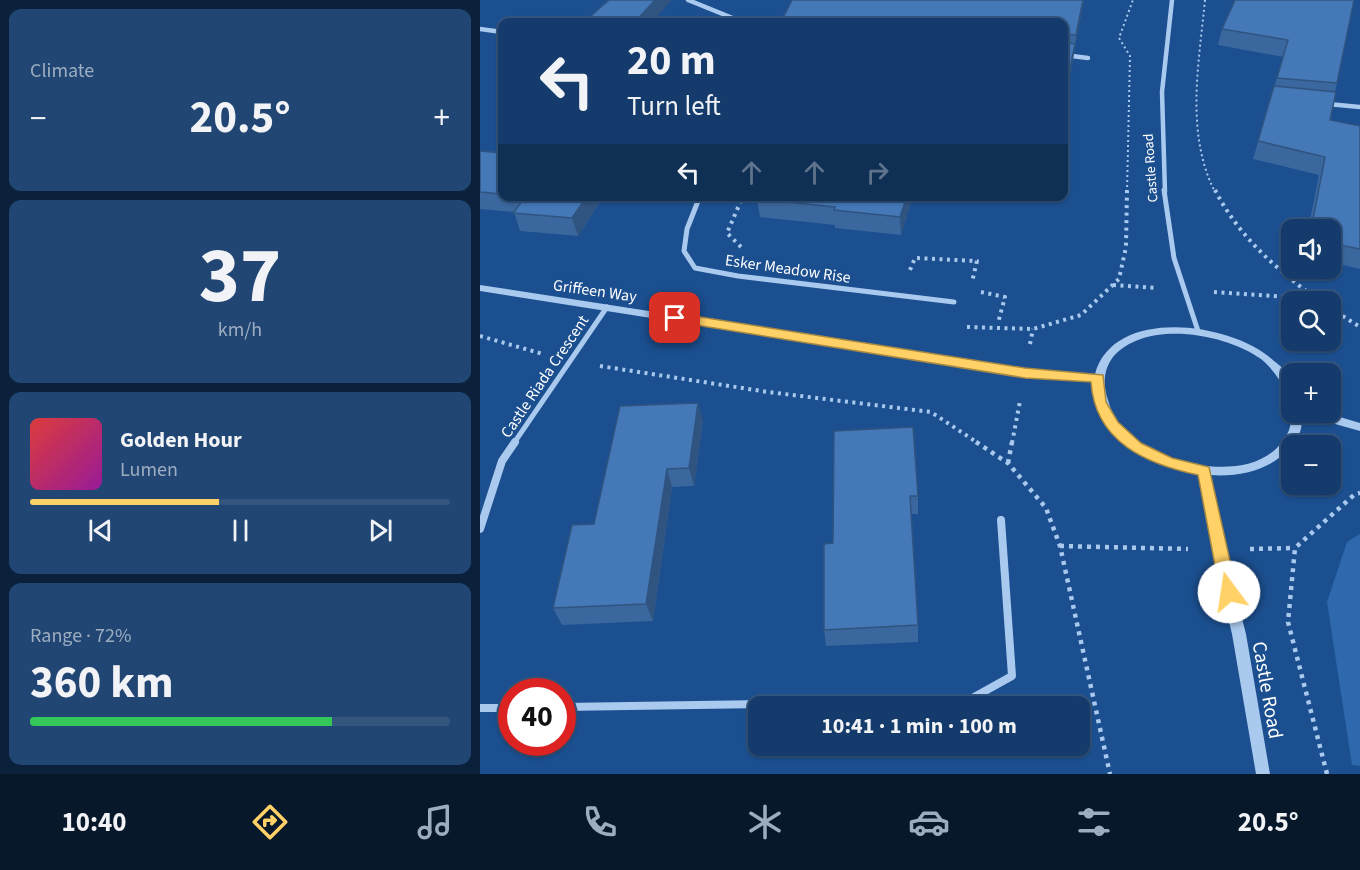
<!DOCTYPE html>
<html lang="en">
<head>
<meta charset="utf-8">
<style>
	:root { --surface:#143b6b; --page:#214673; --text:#f1f3f6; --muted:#9dadc1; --line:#33557e; --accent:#ffd166 }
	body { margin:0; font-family:"Source Sans 3",sans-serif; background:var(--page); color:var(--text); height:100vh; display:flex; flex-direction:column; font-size:22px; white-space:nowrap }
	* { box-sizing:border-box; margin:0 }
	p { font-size:20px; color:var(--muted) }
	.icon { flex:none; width:33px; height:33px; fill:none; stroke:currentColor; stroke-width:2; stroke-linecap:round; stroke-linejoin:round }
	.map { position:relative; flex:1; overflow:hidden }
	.panel { display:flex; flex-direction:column; gap:9px; padding:9px; background:#0b203b; width:480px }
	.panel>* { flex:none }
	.banner { position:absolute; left:18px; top:18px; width:570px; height:183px; border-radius:12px; box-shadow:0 2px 4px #0004,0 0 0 2px var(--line); background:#143b6b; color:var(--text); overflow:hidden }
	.buttons { position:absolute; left:801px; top:219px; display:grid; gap:12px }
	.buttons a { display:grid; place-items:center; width:60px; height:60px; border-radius:12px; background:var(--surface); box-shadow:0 2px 4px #0004,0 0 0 2px var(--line); font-size:30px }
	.speed { position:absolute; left:18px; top:678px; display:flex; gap:12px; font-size:30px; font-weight:700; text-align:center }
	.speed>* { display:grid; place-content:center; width:78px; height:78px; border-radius:50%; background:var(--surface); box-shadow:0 2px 4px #0004,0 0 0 2px var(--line); line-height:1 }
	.speed .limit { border:9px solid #d22; background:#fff; color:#111 }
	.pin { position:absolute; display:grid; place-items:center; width:51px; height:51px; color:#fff; margin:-26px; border-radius:12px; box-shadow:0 3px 9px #0006 }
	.me { position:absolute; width:66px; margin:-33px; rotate:346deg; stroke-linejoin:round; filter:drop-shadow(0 0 4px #0008) }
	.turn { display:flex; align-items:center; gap:21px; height:126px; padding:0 30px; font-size:27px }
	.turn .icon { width:78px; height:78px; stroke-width:2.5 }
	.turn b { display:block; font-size:42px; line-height:51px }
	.lanes { display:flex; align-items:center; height:57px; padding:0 30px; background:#0003; justify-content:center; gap:30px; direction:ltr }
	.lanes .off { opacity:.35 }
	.big { font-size:45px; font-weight:700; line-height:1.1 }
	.panel .card { flex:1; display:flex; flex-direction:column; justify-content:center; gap:9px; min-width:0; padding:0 21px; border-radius:12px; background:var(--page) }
	.panel .dial { align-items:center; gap:0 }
	.dial b { font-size:78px; line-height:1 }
	.song { display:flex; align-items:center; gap:18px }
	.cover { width:72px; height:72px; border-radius:9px; background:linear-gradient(135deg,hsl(0 70% 55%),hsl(300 70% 35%)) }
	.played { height:6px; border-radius:3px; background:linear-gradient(90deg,var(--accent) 45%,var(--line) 45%) }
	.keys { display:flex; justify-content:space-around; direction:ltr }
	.heat { display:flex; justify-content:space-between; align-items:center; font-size:33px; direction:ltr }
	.charge { height:9px; border-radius:4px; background:linear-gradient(90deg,#34c759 72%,var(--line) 0) }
	.trip { position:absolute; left:268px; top:696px; width:342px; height:60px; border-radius:12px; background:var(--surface); box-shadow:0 2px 4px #0004,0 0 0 2px var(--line); font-weight:700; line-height:60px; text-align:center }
	.dock { display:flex; height:96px; justify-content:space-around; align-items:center; background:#08182b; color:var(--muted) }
	.dock .icon { width:42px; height:42px }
	.dock .current { color:var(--accent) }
	.dock b { font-size:27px; color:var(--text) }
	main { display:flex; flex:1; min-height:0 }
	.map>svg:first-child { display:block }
</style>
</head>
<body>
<main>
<section class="panel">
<div class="card"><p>Climate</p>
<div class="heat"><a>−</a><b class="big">20.5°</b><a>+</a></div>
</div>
<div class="card dial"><b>37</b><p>km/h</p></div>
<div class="card">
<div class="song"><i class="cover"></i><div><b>Golden Hour</b><p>Lumen</p></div></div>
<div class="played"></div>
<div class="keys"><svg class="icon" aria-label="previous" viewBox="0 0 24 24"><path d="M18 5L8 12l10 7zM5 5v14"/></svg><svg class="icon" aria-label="pause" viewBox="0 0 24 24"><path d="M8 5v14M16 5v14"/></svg><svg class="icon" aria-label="next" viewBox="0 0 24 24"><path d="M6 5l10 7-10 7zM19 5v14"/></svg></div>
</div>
<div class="card"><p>Range · 72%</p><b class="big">360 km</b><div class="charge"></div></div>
</section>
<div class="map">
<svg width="880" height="774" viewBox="0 0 880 774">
	<rect width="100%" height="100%" fill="#1b4f8f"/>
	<!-- green -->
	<polygon fill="#2e69ad" points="880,534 880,766 872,765 847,602 867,542"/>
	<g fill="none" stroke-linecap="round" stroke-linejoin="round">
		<!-- path-far2 -->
		<g stroke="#a9c9ee" stroke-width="2" stroke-dasharray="2 3" stroke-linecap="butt">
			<path d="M 725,0 C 719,63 705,133 735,192"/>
			<polyline points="647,192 650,56 639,38 653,0"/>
		</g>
		<!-- path-far1 -->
		<g stroke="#a9c9ee" stroke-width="4" stroke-dasharray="3 4.5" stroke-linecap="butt">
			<path d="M 735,190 C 759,237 798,271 841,302"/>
			<polyline points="261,247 247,233 263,196"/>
			<polyline points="430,270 435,258 497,261 492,282"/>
			<polyline points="633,285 676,288"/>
			<polyline points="501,292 525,297 518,323"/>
			<polyline points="734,292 837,299"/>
			<polyline points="850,308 880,327"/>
			<polyline points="487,327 553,329 601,315 639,279 646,247 647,190"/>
			<polyline points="0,336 63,354"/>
			<polyline points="550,344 553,329"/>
			<polyline points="120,366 288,392 451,412 498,443"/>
			<polyline points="532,443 540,401"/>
		</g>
		<!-- path -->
		<g stroke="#a9c9ee" stroke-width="4.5" stroke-dasharray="4 5" stroke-linecap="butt">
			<polyline points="496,442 528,463 566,508 580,546 630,774"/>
			<polyline points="528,463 532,442"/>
			<polyline points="580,546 708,549"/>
			<polyline points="770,549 815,548"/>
			<polyline points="847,774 808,622 815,548 875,494 880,493"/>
		</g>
		<!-- minor-far2 -->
		<g stroke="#a9c9ee" stroke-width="4.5">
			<polyline points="208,0 255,19 285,22"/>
			<polyline points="0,29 22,32"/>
			<polyline points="584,55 608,58"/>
			<polyline points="848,104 880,107"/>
			<polyline points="685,192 682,92 692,0"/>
		</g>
		<!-- minor-far1 -->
		<g stroke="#a9c9ee" stroke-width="5">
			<polyline points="684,190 694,258 718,331"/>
			<polyline points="220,196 207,229 204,251 215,268 258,276 474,302"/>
			<polyline points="34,443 127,307"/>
		</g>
		<!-- minor -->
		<g stroke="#a9c9ee" stroke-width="8">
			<polyline points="0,529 22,461 35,442"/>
			<polyline points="82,707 487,701 532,676 521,520"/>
			<polyline points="0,708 32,708"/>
		</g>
		<!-- tertiary -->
		<path fill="#a9c9ee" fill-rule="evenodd" d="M 0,285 L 545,369 L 615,374 C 634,305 754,323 794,361 C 801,366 809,373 812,382 C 812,386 812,392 812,396 L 808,395 C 801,381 793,369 781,359 C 745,333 665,319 633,357 C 623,370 623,386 628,400 C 632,415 640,428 652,437 C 687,466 771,484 802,442 C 804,438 808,434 809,430 C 811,425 811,418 812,412 L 843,412 L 880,423 L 880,431 L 823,415 L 822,413 C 822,419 822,427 820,432 C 805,466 765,478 730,475 L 744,550 L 766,634 L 790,774 L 776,774 L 752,634 L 732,550 L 719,473 C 672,468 613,435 614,381 L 545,377 L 0,291 Z"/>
	</g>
	<!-- wall -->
	<g fill="#3a679d">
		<polygon points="604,0 594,52 584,109 584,22"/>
		<polygon points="874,0 857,83 855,92 850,120 880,126 880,269 850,262 850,230 828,230 839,175 773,159 803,57 738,45 742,29"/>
		<polygon points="0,151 22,153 22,196 124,196 98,236 40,231 34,212 0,209"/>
		<polygon points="278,196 432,196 432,199 421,235 355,228 355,225 280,217 277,199"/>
		<polygon points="223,421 214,486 192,487 173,621 82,625 73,608 114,524"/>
		<polygon points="354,431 438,496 438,514 431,514 438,625 438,642 346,646 344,630 353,543"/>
	</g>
	<!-- shaded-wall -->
	<g fill="#305480">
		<polygon points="175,0 192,0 172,22 155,22"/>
		<polygon points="603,0 604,0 594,52 596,35"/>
		<polygon points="595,44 593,61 584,109 585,92"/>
		<polygon points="107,196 124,196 98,236 92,218"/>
		<polygon points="427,196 432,196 432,199 421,235 420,217"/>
		<polygon points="218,403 223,421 214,486 209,468"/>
		<polygon points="187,469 192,487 173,621 166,604"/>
	</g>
	<!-- building -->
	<g fill="#4478b7" stroke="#305480" stroke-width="1.5">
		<polygon points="129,0 175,0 155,22 104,22"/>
		<polygon points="312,0 603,0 596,35 585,34 584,35 584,22 301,22"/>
		<polygon points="755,0 874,0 857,83 797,78 808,40 742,29"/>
		<polygon points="584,42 595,44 585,92 584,92"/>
		<polygon points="794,86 856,92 850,120 880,126 880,249 850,243 850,230 831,230 845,157 778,141"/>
		<polygon points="0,151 22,153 22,194 0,192"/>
		<polygon points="46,196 107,196 92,218 33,213"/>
		<polygon points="278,196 427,196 420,217 354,210 355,207 277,199"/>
		<polygon points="218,403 209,468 187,469 166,604 73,608 92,525 114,524 140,406"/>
		<polygon points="433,427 438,496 430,496 438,625 344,630 344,544 353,543 354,431"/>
	</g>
	<!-- route -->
	<path fill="#ffd166" stroke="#a68842" stroke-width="1.5" d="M 195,313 L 545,368 L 623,375 L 626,402 L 638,422 L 661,443 L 692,458 L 729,467 L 757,592 L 754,597 L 749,599 L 743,597 L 740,592 L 718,475 C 666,464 615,442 611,382 L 545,378 L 191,321 L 189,318 Z"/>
	<g text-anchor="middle" stroke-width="6" stroke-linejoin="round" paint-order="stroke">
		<!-- far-street labels -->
		<g font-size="14" fill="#fff" stroke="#1b4f8f">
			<text transform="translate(670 168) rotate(-94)" y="5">Castle Road</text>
		</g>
		<!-- street labels -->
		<g font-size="16" fill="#fff" stroke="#1b4f8f">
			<text transform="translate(308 268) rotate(8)" y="6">Esker Meadow Rise</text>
			<text transform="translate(115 290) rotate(8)" y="6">Griffeen Way</text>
			<text transform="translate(64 376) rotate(-56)" y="6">Castle Riada Crescent</text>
		</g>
		<!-- near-street labels -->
		<g font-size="20" fill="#fff" stroke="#1b4f8f">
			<text transform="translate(788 690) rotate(80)" y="7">Castle Road</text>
		</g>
	</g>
</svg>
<div class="buttons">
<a><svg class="icon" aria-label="sound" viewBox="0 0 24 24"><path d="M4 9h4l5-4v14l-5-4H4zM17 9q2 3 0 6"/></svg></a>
<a><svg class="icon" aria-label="search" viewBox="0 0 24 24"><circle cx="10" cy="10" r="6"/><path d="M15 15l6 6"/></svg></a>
<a>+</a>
<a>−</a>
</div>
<div class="speed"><div class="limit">40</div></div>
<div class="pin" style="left:195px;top:318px;background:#d93025"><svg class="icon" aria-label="arrive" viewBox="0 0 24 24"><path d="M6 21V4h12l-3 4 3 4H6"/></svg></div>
<svg class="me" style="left:749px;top:592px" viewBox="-20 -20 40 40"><circle r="19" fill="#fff"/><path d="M0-13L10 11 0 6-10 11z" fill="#ffd166"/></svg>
<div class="trip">10:41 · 1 min · 100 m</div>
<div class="banner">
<div class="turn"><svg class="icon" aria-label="left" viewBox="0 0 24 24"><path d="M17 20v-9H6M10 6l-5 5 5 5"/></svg><div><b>20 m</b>Turn left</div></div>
<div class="lanes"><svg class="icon" aria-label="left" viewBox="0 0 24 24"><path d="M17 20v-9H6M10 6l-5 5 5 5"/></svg><svg class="icon off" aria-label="ahead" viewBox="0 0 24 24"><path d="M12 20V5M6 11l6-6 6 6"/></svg><svg class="icon off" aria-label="ahead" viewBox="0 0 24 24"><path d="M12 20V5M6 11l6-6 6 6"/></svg><svg class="icon off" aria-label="right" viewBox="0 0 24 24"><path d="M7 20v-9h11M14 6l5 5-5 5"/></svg></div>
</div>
</div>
</main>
<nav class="dock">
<b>10:40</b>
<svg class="icon current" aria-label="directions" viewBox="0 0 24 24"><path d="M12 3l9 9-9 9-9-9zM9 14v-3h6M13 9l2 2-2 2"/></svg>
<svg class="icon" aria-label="music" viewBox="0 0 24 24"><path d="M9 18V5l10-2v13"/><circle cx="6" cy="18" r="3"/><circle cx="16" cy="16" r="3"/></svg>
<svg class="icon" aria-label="phone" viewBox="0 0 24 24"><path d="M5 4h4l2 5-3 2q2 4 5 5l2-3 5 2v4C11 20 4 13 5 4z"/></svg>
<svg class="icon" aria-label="climate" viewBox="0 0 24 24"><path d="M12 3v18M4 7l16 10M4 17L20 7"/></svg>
<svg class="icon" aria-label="car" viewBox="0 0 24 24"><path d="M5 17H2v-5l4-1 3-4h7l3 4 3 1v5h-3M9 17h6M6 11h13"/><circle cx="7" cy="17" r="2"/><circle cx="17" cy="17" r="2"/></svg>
<svg class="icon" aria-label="filters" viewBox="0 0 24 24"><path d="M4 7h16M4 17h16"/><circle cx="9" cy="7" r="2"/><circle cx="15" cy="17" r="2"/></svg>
<b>20.5°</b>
</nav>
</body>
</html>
